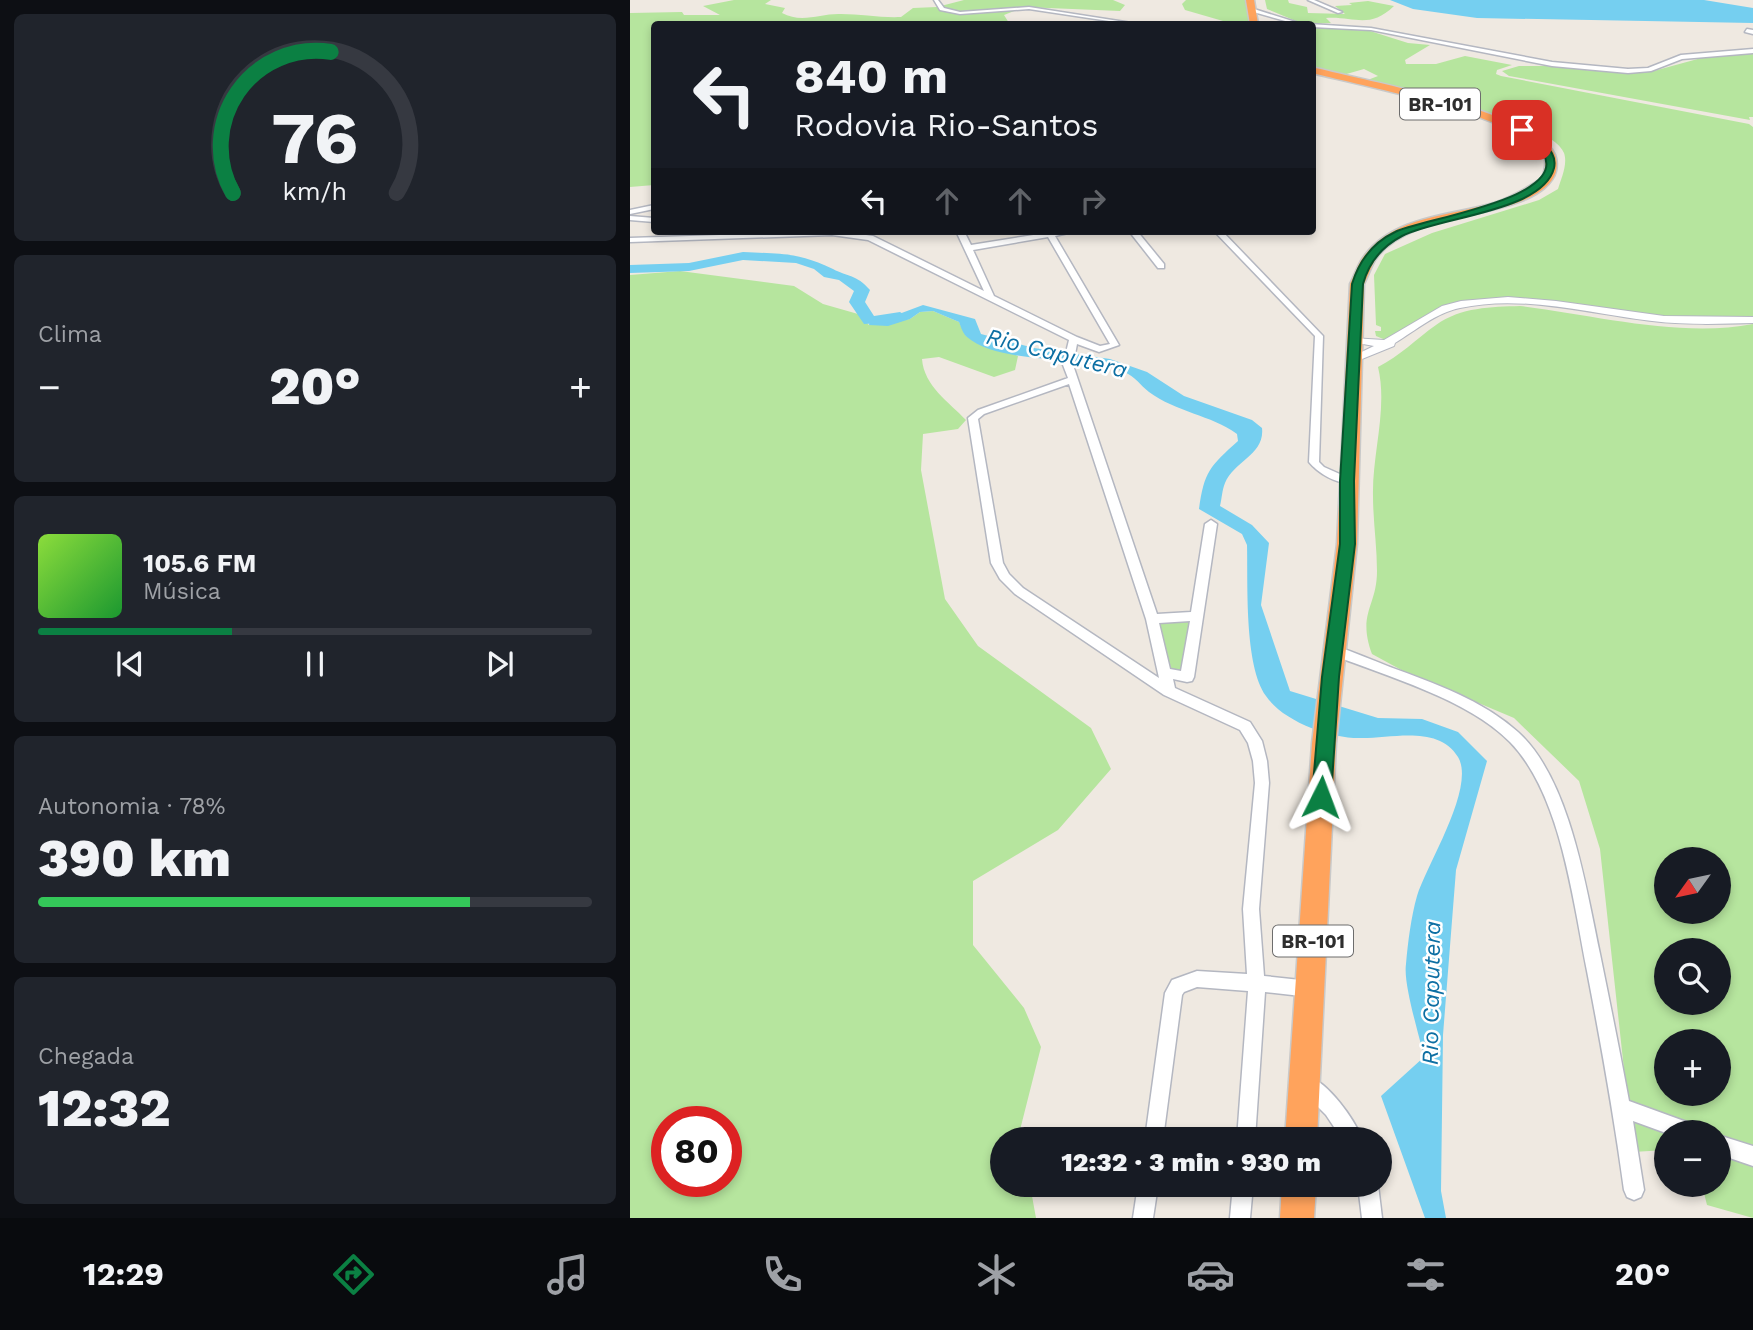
<!DOCTYPE html>
<html lang="pt">
<head>
<meta charset="utf-8">
<style>
	:root { --surface:#171b24; --page:#20242c; --text:#f1f3f6; --muted:#9ea1a6; --line:#363941; --accent:#0b8043 }
	body { margin:0; font-family:"Work Sans",sans-serif; background:var(--page); color:var(--text); height:100vh; display:flex; flex-direction:column; font-size:26px; white-space:nowrap }
	* { box-sizing:border-box; margin:0 }
	p { font-size:23px; color:var(--muted) }
	.icon { flex:none; width:38px; height:38px; fill:none; stroke:currentColor; stroke-width:2; stroke-linecap:round; stroke-linejoin:round }
	.map { position:relative; flex:1; overflow:hidden }
	.panel { display:flex; flex-direction:column; gap:14px; padding:14px; background:#0d0f14; width:630px }
	.panel>* { flex:none }
	.banner { position:absolute; left:21px; top:21px; width:665px; height:214px; border-radius:7px; box-shadow:0 4px 10px #0003; background:#171b24; color:var(--text); overflow:hidden }
	.needle { width:46px; rotate:237deg }
	.buttons { position:absolute; left:1024px; top:847px; display:grid; gap:14px }
	.buttons a { display:grid; place-items:center; width:77px; height:77px; border-radius:50%; background:var(--surface); box-shadow:0 4px 10px #0003; font-size:35px }
	.speed { position:absolute; left:21px; top:1106px; display:flex; gap:14px; font-size:35px; font-weight:700; text-align:center }
	.speed>* { display:grid; place-content:center; width:91px; height:91px; border-radius:50%; background:var(--surface); box-shadow:0 4px 10px #0003; line-height:1 }
	.speed .limit { border:10px solid #d22; background:#fff; color:#111 }
	.pin { position:absolute; display:grid; place-items:center; width:60px; height:60px; color:#fff; margin:-30px; border-radius:14px; box-shadow:0 4px 10px #0006 }
	.me { position:absolute; width:77px; margin:-38px; rotate:3deg; stroke-linejoin:round; filter:drop-shadow(0 0 5px #0008) }
	.turn { display:flex; align-items:center; gap:24px; height:147px; padding:0 28px; font-size:32px }
	.turn .icon { width:91px; height:91px; stroke-width:2.5 }
	.turn b { display:block; font-size:49px; line-height:60px }
	.lanes { display:flex; align-items:center; height:66px; padding:0 28px; background:#0003; justify-content:center; gap:35px; direction:ltr }
	.lanes .off { opacity:.35 }
	.big { font-size:52px; font-weight:800; line-height:1.1 }
	.panel .card { flex:1; display:flex; flex-direction:column; justify-content:center; gap:10px; min-width:0; padding:0 24px; border-radius:10px; background:var(--page) }
	.panel .dial { align-items:center; gap:0 }
	.dial svg { height:182px; overflow:visible; fill:none; stroke:var(--line); stroke-width:7; stroke-linecap:round; text-anchor:middle }
	.dial text { fill:var(--text); stroke:none }
	.song { display:flex; align-items:center; gap:21px }
	.cover { width:84px; height:84px; border-radius:10px; background:linear-gradient(135deg,hsl(90 70% 55%),hsl(130 70% 35%)) }
	.played { height:7px; border-radius:4px; background:linear-gradient(90deg,var(--accent) 35%,var(--line) 35%) }
	.keys { display:flex; justify-content:space-around; direction:ltr }
	.heat { display:flex; justify-content:space-between; align-items:center; font-size:38px; direction:ltr }
	.charge { height:10px; border-radius:5px; background:linear-gradient(90deg,#34c759 78%,var(--line) 0) }
	.trip { position:absolute; left:360px; top:1127px; width:402px; height:70px; border-radius:35px; background:var(--surface); box-shadow:0 4px 10px #0003; font-weight:800; line-height:70px; text-align:center }
	.dock { display:flex; height:112px; justify-content:space-around; align-items:center; background:#090b0e; color:var(--muted) }
	.dock .icon { width:49px; height:49px }
	.dock .active { color:var(--accent) }
	.dock b { font-size:32px; color:var(--text) }
	main { display:flex; flex:1; min-height:0 }
	.map>svg:first-child { display:block }
</style>
</head>
<body>
<main>
<section class="panel">
<div class="card dial"><svg viewBox="0 0 100 80">
<path d="M14 69A42 42 0 1 1 86 69"/>
<path d="M14 69A42 42 0 0 1 57 7" stroke="#0b8043"/>
<text x="50" y="56" font-size="32" font-weight="700">76</text>
<text x="50" y="72" font-size="11">km/h</text>
</svg></div>
<div class="card"><p>Clima</p>
<div class="heat"><a>−</a><b class="big">20°</b><a>+</a></div>
</div>
<div class="card">
<div class="song"><i class="cover"></i><div><b>105.6 FM</b><p>Música</p></div></div>
<div class="played"></div>
<div class="keys"><svg class="icon" aria-label="previous" viewBox="0 0 24 24"><path d="M18 5L8 12l10 7zM5 5v14"/></svg><svg class="icon" aria-label="pause" viewBox="0 0 24 24"><path d="M8 5v14M16 5v14"/></svg><svg class="icon" aria-label="next" viewBox="0 0 24 24"><path d="M6 5l10 7-10 7zM19 5v14"/></svg></div>
</div>
<div class="card"><p>Autonomia · 78%</p><b class="big">390 km</b><div class="charge"></div></div>
<div class="card"><p>Chegada</p><b class="big">12:32</b></div>
</section>
<div class="map">
<svg width="1123" height="1218" viewBox="0 0 1123 1218">
	<rect width="100%" height="100%" fill="#efe9e1"/>
	<!-- green -->
	<g fill="#b6e59e" fill-rule="evenodd">
		<path d="M 104,0 L 141,0 L 135,4 L 155,8 L 152,13 C 172,24 191,13 211,14 C 231,14 251,18 271,17 L 283,8 L 307,7 L 334,0 L 483,0 L 495,5 L 490,11 L 394,7 L 374,15 L 379,23 L 374,24 L 24,24 L 24,185 L 0,187 L 0,13 L 52,12 L 54,15 L 90,15 L 73,6 Z"/>
		<polygon points="556,0 619,0 621,24 593,21 555,10 552,4"/>
		<path d="M 635,0 L 658,0 L 659,3 L 677,7 L 678,13 L 715,14 L 705,6 L 722,5 L 719,3 L 738,1 L 764,6 C 739,30 724,16 696,18 L 701,23 L 673,24 L 637,9 Z"/>
		<path d="M 682,27 L 740,31 L 778,43 L 800,45 L 775,60 L 776,64 L 806,64 L 835,56 L 882,65 L 867,70 L 866,74 L 871,76 L 1119,124 L 1123,127 L 1123,317 L 1046,319 L 866,299 L 818,304 L 758,341 L 746,336 L 745,331 L 751,331 L 751,327 L 746,325 L 744,275 L 755,254 L 802,233 L 909,200 L 928,189 C 931,179 938,164 934,153 C 921,120 772,91 735,81 L 748,76 L 734,69 L 713,75 L 683,67 Z"/>
		<polygon points="1086,54 1123,54 1123,117 1119,117 1120,120 879,76 872,71 889,66 916,66 966,71 1020,72"/>
		<path d="M 50,271 L 164,286 L 193,304 L 228,314 L 239,325 L 280,319 L 290,312 L 303,311 L 329,322 L 336,336 L 388,356 L 385,370 L 364,377 L 309,357 L 292,359 C 294,386 319,402 336,420 L 328,429 L 293,434 L 291,470 L 315,599 L 348,646 L 461,728 L 481,769 L 428,830 L 343,881 L 343,945 L 394,1008 L 411,1047 L 390,1130 L 392,1139 L 373,1139 L 373,1185 L 400,1185 L 406,1218 L 0,1218 L 0,275 ZM 37,1122 L 96,1122 L 96,1181 L 37,1181 Z"/>
		<path d="M 890,306 C 964,315 1050,338 1123,324 L 1123,1218 L 1077,1205 L 1072,1185 L 1088,1185 L 1088,1132 L 1036,1132 L 1036,1150 L 1003,1152 L 970,849 L 949,781 L 884,718 L 775,672 L 742,654 C 727,613 747,607 747,571 C 747,546 743,521 743,496 C 742,454 758,408 748,367 C 770,356 786,339 806,325 C 831,307 861,307 890,306 ZM 1036,859 L 1088,859 L 1088,912 L 1036,912 ZM 1036,950 L 1088,950 L 1088,1003 L 1036,1003 ZM 1036,1041 L 1088,1041 L 1088,1094 L 1036,1094 Z"/>
		<polygon points="563,618 554,674 539,671 526,620"/>
	</g>
	<!-- water -->
	<g fill="#75cff0">
		<polygon points="760,0 1074,0 1123,8 1123,23 847,18 783,9"/>
		<path d="M 293,305 L 345,319 L 351,334 L 404,348 L 480,359 L 517,372 L 554,396 L 622,420 L 632,428 C 635,455 604,461 595,483 C 592,490 592,498 590,506 L 622,525 L 639,543 L 631,605 L 660,691 L 748,718 L 792,719 L 828,732 L 857,761 L 826,870 L 813,1035 L 811,1191 L 816,1218 L 795,1218 L 751,1096 L 794,1057 C 789,1034 773,984 776,964 C 778,942 781,917 787,896 C 797,864 846,787 828,757 C 808,724 760,739 729,738 C 699,738 653,721 636,696 C 614,665 618,584 617,545 L 612,534 L 569,509 C 574,472 580,466 608,441 L 607,434 C 581,415 546,412 519,392 C 510,385 506,377 494,372 C 452,355 369,365 337,337 C 333,334 331,327 329,322 L 303,311 L 290,312 L 280,319 L 258,326 L 239,325 L 240,321 L 253,320 Z"/>
	</g>
	<g fill="none" stroke-linecap="round" stroke-linejoin="round">
		<!-- river -->
		<path fill="#75cff0" fill-rule="evenodd" d="M 113,252 C 152,254 167,252 203,269 C 218,277 226,274 240,290 L 235,302 L 244,316 L 270,312 L 278,317 L 270,322 L 234,324 L 219,302 L 224,291 L 209,280 L 194,277 L 184,269 L 166,263 L 113,260 L 59,271 L 0,273 L 0,265 L 59,263 Z"/>
		<defs>
			<g id="street">
				<polygon points="304,0 308,0 314,8 330,12 399,7 508,24 499,24 399,9 330,14 310,10"/>
				<polygon points="678,0 684,0 712,12 708,13"/>
				<polygon points="620,9 624,9 672,24 666,24 620,11"/>
				<polygon points="680,24 741,28 922,62 998,69 1018,68 1051,55 1123,49 1123,53 1052,59 1021,71 998,73 922,66 741,30 682,27"/>
				<polygon points="1117,29 1123,30 1123,34 1115,32"/>
				<polygon points="24,205 24,209 0,214 0,210"/>
				<polygon points="0,216 24,218 24,222 0,220"/>
				<path d="M 208,231 L 243,236 L 354,291 L 326,231 L 334,231 L 341,245 L 416,233 L 414,231 L 447,231 L 425,236 L 489,345 L 469,352 L 447,344 L 443,365 L 527,614 L 561,612 L 575,524 L 581,520 L 587,524 L 564,677 L 562,681 L 557,682 L 543,679 L 545,688 L 620,722 L 632,741 L 637,761 L 639,783 L 629,909 L 634,976 L 680,981 L 686,983 L 689,989 L 686,995 L 680,997 L 635,992 L 625,1139 L 607,1139 L 618,991 L 567,987 L 554,992 L 552,995 L 533,1139 L 515,1139 L 535,993 L 542,980 L 567,971 L 617,974 L 613,909 L 625,783 L 623,761 L 618,743 L 610,730 L 534,695 L 385,594 L 370,579 L 361,563 L 338,418 L 348,410 L 438,378 L 433,365 L 439,340 L 238,240 L 202,235 L 0,242 L 0,238 ZM 418,237 L 480,344 L 470,346 L 447,337 L 364,296 L 343,250 ZM 439,384 L 516,619 L 529,678 L 393,588 L 379,574 L 373,563 L 348,419 L 354,414 ZM 560,621 L 551,671 L 540,669 L 529,623 Z"/>
				<polygon points="499,231 507,231 534,264 534,268 528,268"/>
				<path d="M 584,231 L 592,231 L 693,336 L 689,462 L 694,467 L 721,479 L 722,481 L 721,483 C 706,484 688,473 679,462 L 685,336 Z"/>
				<path d="M 705,646 C 724,652 742,660 760,667 C 804,683 852,700 888,732 C 940,779 956,888 970,954 C 980,1003 990,1052 999,1101 L 1065,1125 L 1067,1132 L 1036,1133 L 1003,1121 L 1014,1190 L 1011,1197 L 1004,1200 L 997,1197 L 994,1190 C 984,1116 971,1044 957,971 C 943,901 931,794 880,742 C 838,699 756,676 700,654 L 699,651 L 700,648 Z"/>
				<path d="M 677,1075 C 699,1084 724,1118 732,1139 L 712,1139 L 696,1115 L 671,1090 L 668,1084 L 671,1078 Z"/>
				<polygon points="1088,1135 1123,1146 1123,1166 1088,1154"/>
				<polygon points="508,1185 528,1185 523,1218 503,1218"/>
				<polygon points="603,1185 623,1185 620,1218 600,1218"/>
				<polygon points="728,1185 748,1185 752,1218 732,1218"/>
			</g>
			<path id="secondary" d="M 878,297 L 926,301 L 1034,316 L 1123,317 L 1123,323 C 1089,324 1055,325 1022,321 C 960,314 892,294 830,308 C 806,313 786,330 765,343 L 764,346 L 727,361 L 719,361 L 717,359 L 744,346 L 722,342 L 722,338 L 754,340 L 812,306 L 831,301 Z"/>
			<g id="highway">
				<polygon points="616,0 624,0 628,24 620,24"/>
				<path d="M 682,67 C 737,81 882,108 919,146 C 926,153 928,162 926,171 C 923,184 908,194 896,199 C 852,219 774,217 745,260 C 741,267 738,276 734,284 L 727,544 L 706,743 L 687,1139 L 655,1139 L 682,743 L 707,544 L 720,284 C 725,275 728,263 735,255 C 765,216 820,216 864,203 C 882,197 896,189 912,178 C 915,170 918,160 912,152 C 887,116 729,85 682,73 Z"/>
				<polygon points="652,1185 686,1185 684,1218 650,1218"/>
			</g>
		</defs>
		<!-- street casing -->
		<use href="#street" stroke="#b4b7c1" stroke-width="3"/>
		<!-- secondary casing -->
		<use href="#secondary" stroke="#b4b7c1" stroke-width="2"/>
		<!-- highway casing -->
		<use href="#highway" stroke="#c9c9c9" stroke-width="3"/>
		<!-- street -->
		<use href="#street" fill="#fff" fill-rule="evenodd"/>
		<!-- secondary -->
		<use href="#secondary" fill="#fff" fill-rule="evenodd"/>
		<!-- highway -->
		<use href="#highway" fill="#ffa35c" fill-rule="evenodd"/>
	</g>
	<!-- route -->
	<path fill="#0b8043" stroke="#07532c" stroke-width="2" d="M 889,128 C 899,128 908,139 915,145 C 922,151 926,159 924,168 C 913,212 808,217 772,236 C 751,247 739,262 733,284 L 724,481 L 725,544 L 709,677 L 701,797 L 698,803 L 684,803 L 682,797 L 692,677 L 710,544 L 710,481 L 722,284 C 729,261 742,243 765,232 C 790,219 941,199 913,153 C 909,145 896,138 889,132 Z"/>
	<g text-anchor="middle" stroke-width="5" stroke-linejoin="round" paint-order="stroke">
		<!-- shield labels -->
		<g fill="#fff" stroke="#6d6d6d" stroke-width="2">
			<rect x="770" y="88.5" width="80" height="31" rx="5"/>
			<rect x="643" y="925.5" width="80" height="31" rx="5"/>
		</g>
		<g font-size="19" font-weight="bold" fill="#2e2e2e">
			<text x="810" y="111">BR-101</text>
			<text x="683" y="948">BR-101</text>
		</g>
		<!-- water labels -->
		<g font-size="23" font-style="italic" fill="#0d6fa3" stroke="#fff">
			<text transform="translate(427 353) rotate(14)" y="8">Rio Caputera</text>
			<text transform="translate(801 993) rotate(-89)" y="8">Rio Caputera</text>
		</g>
	</g>
</svg>
<div class="buttons">
<a><svg class="needle" viewBox="-14 -14 28 28"><path d="M0-13l5 13h-10z" fill="#e53935"/><path d="M0 13l5-13h-10z" fill="#9ea1a6"/></svg></a>
<a><svg class="icon" aria-label="search" viewBox="0 0 24 24"><circle cx="10" cy="10" r="6"/><path d="M15 15l6 6"/></svg></a>
<a>+</a>
<a>−</a>
</div>
<div class="speed"><div class="limit">80</div></div>
<div class="pin" style="left:892px;top:130px;background:#d93025"><svg class="icon" aria-label="arrive" viewBox="0 0 24 24"><path d="M6 21V4h12l-3 4 3 4H6"/></svg></div>
<svg class="me" style="left:691px;top:797px" viewBox="-20 -20 40 40"><path d="M0-17L14 15 0 8-14 15z" fill="#0b8043" stroke="#fff" stroke-width="4"/></svg>
<div class="trip">12:32 · 3 min · 930 m</div>
<div class="banner">
<div class="turn"><svg class="icon" aria-label="left" viewBox="0 0 24 24"><path d="M17 20v-9H6M10 6l-5 5 5 5"/></svg><div><b>840 m</b>Rodovia Rio-Santos</div></div>
<div class="lanes"><svg class="icon" aria-label="left" viewBox="0 0 24 24"><path d="M17 20v-9H6M10 6l-5 5 5 5"/></svg><svg class="icon off" aria-label="ahead" viewBox="0 0 24 24"><path d="M12 20V5M6 11l6-6 6 6"/></svg><svg class="icon off" aria-label="ahead" viewBox="0 0 24 24"><path d="M12 20V5M6 11l6-6 6 6"/></svg><svg class="icon off" aria-label="right" viewBox="0 0 24 24"><path d="M7 20v-9h11M14 6l5 5-5 5"/></svg></div>
</div>
</div>
</main>
<nav class="dock">
<b>12:29</b>
<svg class="icon active" aria-label="directions" viewBox="0 0 24 24"><path d="M12 3l9 9-9 9-9-9zM9 14v-3h6M13 9l2 2-2 2"/></svg>
<svg class="icon" aria-label="music" viewBox="0 0 24 24"><path d="M9 18V5l10-2v13"/><circle cx="6" cy="18" r="3"/><circle cx="16" cy="16" r="3"/></svg>
<svg class="icon" aria-label="phone" viewBox="0 0 24 24"><path d="M5 4h4l2 5-3 2q2 4 5 5l2-3 5 2v4C11 20 4 13 5 4z"/></svg>
<svg class="icon" aria-label="climate" viewBox="0 0 24 24"><path d="M12 3v18M4 7l16 10M4 17L20 7"/></svg>
<svg class="icon" aria-label="car" viewBox="0 0 24 24"><path d="M5 17H2v-5l4-1 3-4h7l3 4 3 1v5h-3M9 17h6M6 11h13"/><circle cx="7" cy="17" r="2"/><circle cx="17" cy="17" r="2"/></svg>
<svg class="icon" aria-label="filters" viewBox="0 0 24 24"><path d="M4 7h16M4 17h16"/><circle cx="9" cy="7" r="2"/><circle cx="15" cy="17" r="2"/></svg>
<b>20°</b>
</nav>
</body>
</html>
